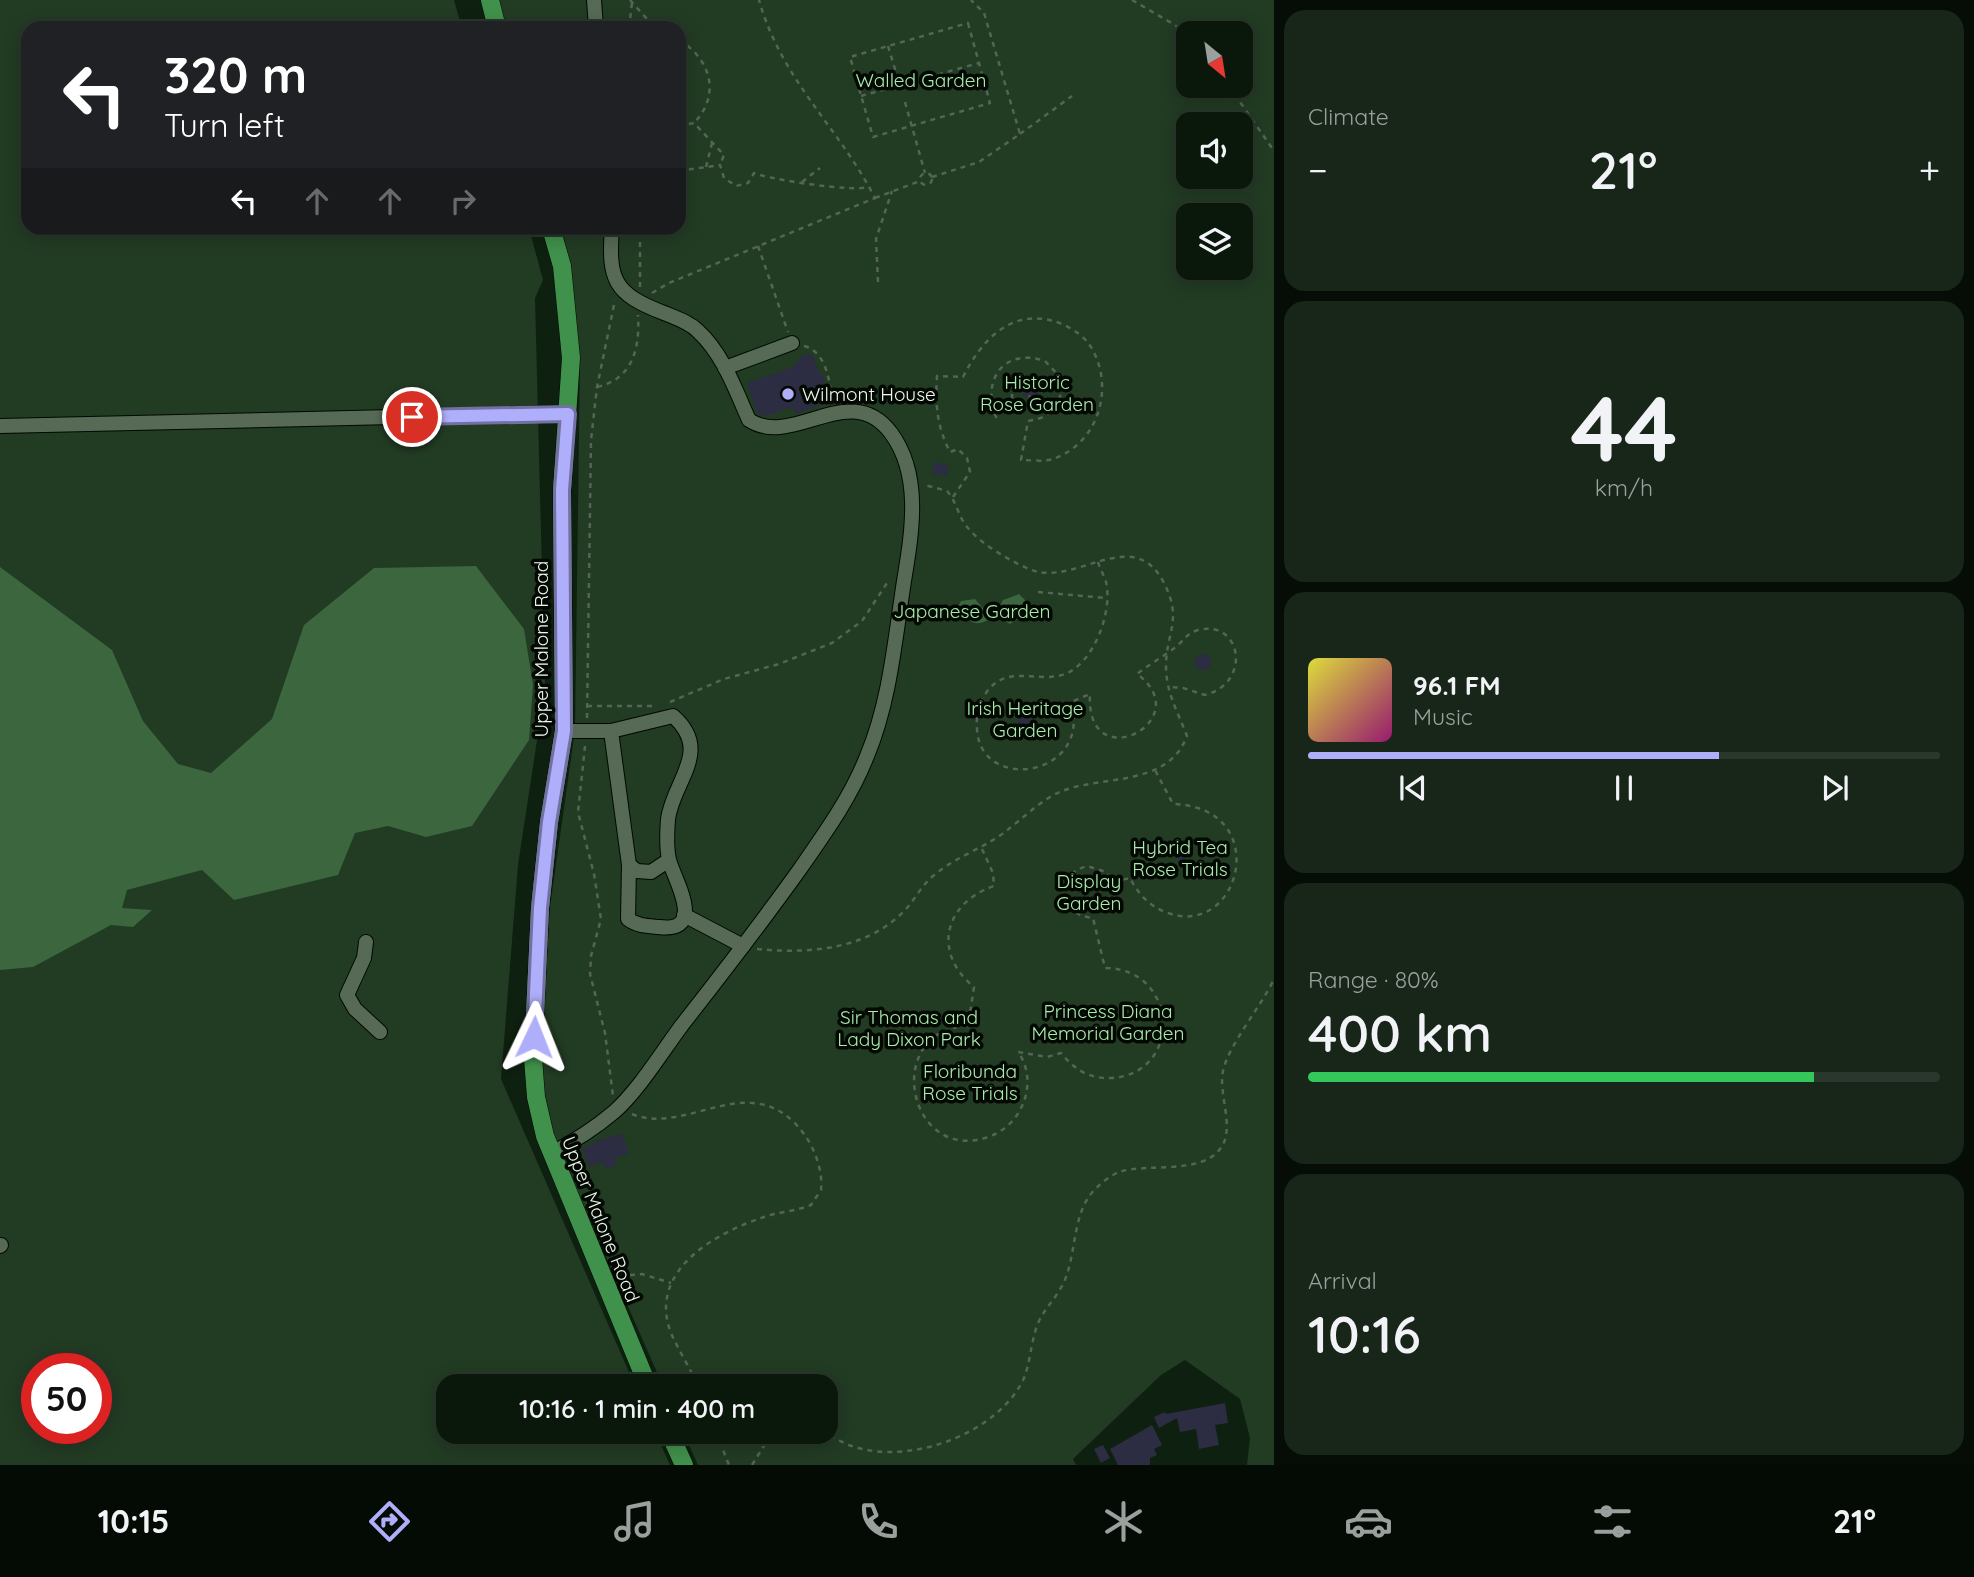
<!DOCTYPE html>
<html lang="en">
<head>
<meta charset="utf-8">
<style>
	:root { --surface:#0a180b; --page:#182519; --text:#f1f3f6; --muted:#99a09d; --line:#2a372c; --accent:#afaefa }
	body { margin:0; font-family:Quicksand,sans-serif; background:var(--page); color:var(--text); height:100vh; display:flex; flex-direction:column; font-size:26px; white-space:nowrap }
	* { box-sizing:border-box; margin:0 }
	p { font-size:23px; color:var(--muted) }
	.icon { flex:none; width:38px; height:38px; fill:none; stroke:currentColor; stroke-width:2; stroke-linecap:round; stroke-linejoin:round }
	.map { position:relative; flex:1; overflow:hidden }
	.drawer { display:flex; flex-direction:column; gap:10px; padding:10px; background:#060d06; width:700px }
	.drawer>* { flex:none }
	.top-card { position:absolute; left:21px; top:21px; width:665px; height:214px; border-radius:21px; box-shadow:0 4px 18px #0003,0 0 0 2px var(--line); background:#202124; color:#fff; overflow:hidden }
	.needle { width:46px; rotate:150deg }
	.buttons { position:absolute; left:1176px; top:21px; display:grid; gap:14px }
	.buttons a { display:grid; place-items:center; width:77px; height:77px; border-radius:14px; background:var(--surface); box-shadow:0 4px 18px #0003,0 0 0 2px var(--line); font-size:35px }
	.speed { position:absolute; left:21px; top:1353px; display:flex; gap:14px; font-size:35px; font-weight:700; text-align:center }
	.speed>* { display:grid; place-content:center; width:91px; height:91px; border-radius:50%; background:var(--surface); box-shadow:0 4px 18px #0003,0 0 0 2px var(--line); line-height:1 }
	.speed .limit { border:10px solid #d22; background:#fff; color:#111 }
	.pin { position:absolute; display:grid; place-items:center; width:60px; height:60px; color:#fff; margin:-30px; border:4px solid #fff; border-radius:50%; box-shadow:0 2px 7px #0007 }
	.me { position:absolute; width:77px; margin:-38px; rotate:2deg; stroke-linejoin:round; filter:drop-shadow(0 0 5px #0008) }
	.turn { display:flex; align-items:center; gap:24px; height:147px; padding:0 28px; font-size:32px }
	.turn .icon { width:91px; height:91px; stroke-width:2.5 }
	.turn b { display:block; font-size:49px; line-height:60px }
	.lanes { display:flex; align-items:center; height:66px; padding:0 28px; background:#0003; justify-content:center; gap:35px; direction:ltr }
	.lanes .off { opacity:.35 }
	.big { font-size:52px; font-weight:600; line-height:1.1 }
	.drawer .tile { flex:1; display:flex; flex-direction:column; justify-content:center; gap:10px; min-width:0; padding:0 24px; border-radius:21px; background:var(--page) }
	.drawer .dial { align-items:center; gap:0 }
	.dial b { font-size:91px; line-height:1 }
	.song { display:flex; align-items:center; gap:21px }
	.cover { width:84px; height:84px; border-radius:10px; background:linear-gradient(135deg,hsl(60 70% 55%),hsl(320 70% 35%)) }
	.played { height:7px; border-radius:4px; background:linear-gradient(90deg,var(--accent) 65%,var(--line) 65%) }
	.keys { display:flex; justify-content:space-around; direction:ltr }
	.heat { display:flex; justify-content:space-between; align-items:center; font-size:38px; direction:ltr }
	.charge { height:10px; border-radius:5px; background:linear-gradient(90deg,#34c759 80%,var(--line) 0) }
	.trip { position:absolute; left:436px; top:1374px; width:402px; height:70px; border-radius:21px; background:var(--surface); box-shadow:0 4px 18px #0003,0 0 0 2px var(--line); font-weight:600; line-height:70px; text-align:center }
	.tabs { display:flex; height:112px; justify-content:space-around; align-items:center; background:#040a04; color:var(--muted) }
	.tabs .icon { width:49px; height:49px }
	.tabs .current { color:var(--accent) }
	.tabs b { font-size:32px; color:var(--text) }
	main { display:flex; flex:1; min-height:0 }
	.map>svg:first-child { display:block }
</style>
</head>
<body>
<main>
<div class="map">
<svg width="1274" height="1465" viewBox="0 0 1274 1465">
	<rect width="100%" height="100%" fill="#0e200f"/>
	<!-- green -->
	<g fill="#223b23" fill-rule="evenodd">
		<path d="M 0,0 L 454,0 L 462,28 L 28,28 L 28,228 L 529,228 L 543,280 L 535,298 L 545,688 L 518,865 L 501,1079 L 635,1386 L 448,1386 L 448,1432 L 655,1432 L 670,1465 L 0,1465 ZM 37,1368 L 96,1368 L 96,1428 L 37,1428 Z"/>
		<path d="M 494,0 L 1274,0 L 1274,1465 L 1247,1465 L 1250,1438 L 1240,1399 L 1185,1360 L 1161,1375 L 1073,1459 L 1076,1465 L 698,1465 L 683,1432 L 826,1432 L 826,1386 L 663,1386 L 552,1134 L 543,1095 L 541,1056 L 550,907 L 575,730 L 580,358 L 569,265 L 558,228 L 679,228 L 679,28 L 502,28 ZM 1188,33 L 1241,33 L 1241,86 L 1188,86 ZM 1188,124 L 1241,124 L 1241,177 L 1188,177 ZM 1188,215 L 1241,215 L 1241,268 L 1188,268 Z"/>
	</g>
	<!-- water -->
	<g fill="#3b663e">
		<polygon points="476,566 524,629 533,685 529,740 472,826 426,837 388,826 355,833 338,875 234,900 202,870 127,890 122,908 152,910 133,927 111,925 33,967 0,970 0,567 112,650 143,721 178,764 211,773 272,719 304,625 374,568"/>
		<path d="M 1019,594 L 1028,603 L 1028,612 L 1010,624 L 997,617 C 977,623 976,631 958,607 L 961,601 L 975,599 L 987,613 L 998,610 L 1003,600 Z"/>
	</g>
	<!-- building -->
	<g fill="#2c2c42">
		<polygon points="808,354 813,356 819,372 825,378 823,385 829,402 795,414 793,407 766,416 757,413 747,383 793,367 802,356"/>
		<circle cx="1030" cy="390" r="8"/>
		<polygon points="934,462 949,466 946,477 932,473"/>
		<circle cx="1203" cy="662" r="8"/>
		<circle cx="1026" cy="723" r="8"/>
		<polygon points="1184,853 1186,864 1178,864 1178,856"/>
		<polygon points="622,1134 629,1153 615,1158 617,1165 606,1169 603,1162 589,1167 582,1148 596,1143 595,1141"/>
		<polygon points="1225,1403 1228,1423 1215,1425 1219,1445 1199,1449 1196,1429 1180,1432 1177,1418 1159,1428 1154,1417 1165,1412 1166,1414"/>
		<polygon points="1152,1425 1162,1445 1154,1449 1157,1455 1150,1458 1150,1465 1118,1465 1110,1449"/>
		<polygon points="1103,1445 1110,1458 1101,1463 1094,1449"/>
	</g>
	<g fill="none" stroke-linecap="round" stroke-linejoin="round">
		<defs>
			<g id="minor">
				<polyline points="594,0 596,28"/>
				<polyline points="725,368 792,343"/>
				<polyline points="0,426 568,413"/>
				<path d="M 564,731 L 611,731 L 673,716 C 713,751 673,781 668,819 C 667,832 666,851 670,863 C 676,882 706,933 659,927 C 648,926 637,926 628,919 L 629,865 L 611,731"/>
				<polyline points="629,865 637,871 651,872 669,860"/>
				<polyline points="684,915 743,946"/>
				<polyline points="366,942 364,958 347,995 355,1009 380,1032"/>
				<path d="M 552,1153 C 573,1142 595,1128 614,1112 C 638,1091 662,1052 682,1025 C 722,974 762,922 800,869 C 825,833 851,797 867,756 C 890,701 895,639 904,581 C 912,532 922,475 891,433 C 850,378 793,449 749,420 C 735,389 723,354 698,331 C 689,322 676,318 664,313 C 614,294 608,280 612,228"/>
				<polyline points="0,1246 1,1245"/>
			</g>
			<g id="major">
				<polyline points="490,0 497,28"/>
				<polyline points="551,228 562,266 571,358 562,490 564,731 549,823 540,908 533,1058 536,1097 545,1136 648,1386"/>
				<polyline points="669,1432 684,1465"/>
			</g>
		</defs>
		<!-- minor casing -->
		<use href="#minor" stroke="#000901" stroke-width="16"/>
		<!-- major casing -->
		<use href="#major" stroke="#000901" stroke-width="19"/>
		<!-- path -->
		<g stroke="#546455" stroke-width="2.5" stroke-dasharray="5 5" stroke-linecap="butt">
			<polyline points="630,0 655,28"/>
			<polyline points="1132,0 1175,25 1188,36"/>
			<polygon points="968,23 990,103 873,137 850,57"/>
			<polyline points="629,28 632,3"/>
			<path d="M 679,40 C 711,59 721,95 694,123"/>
			<polyline points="888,46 902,92"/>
			<polyline points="1229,86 1274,151"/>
			<polyline points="861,96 979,63"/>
			<polyline points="905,102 925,173"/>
			<polyline points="679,126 694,123 724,155 720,165"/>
			<polyline points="1020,134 1072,96"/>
			<polyline points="706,167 712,143"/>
			<path d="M 679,171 L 720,165 L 724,178 L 736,186 L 748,183 L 754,173 C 772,180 852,192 869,187"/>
			<circle cx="926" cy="179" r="6"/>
			<polyline points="932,177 979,162 1020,134 984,13 971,0"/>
			<polyline points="802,182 820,168"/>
			<polyline points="875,198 920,181"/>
			<polyline points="758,246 788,332"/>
			<polyline points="878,282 876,239 892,191"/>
			<polyline points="640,287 640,228"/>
			<path d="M 652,293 L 669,283 L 875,198 C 838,126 782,81 759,0"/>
			<path d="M 804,346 C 827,352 830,383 832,402"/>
			<path d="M 597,387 C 633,379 640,348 638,315"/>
			<path d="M 953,497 L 970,472 L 967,458 L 958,449 L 950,452 C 937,427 935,404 937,376 L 963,377 C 981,341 1010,309 1053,321 C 1065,324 1081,333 1089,344 C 1116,384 1100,443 1053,459 C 1044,462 1031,460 1021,460 L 1028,421 C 1054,417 1063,404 1061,378 L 1045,361 C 1004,347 981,380 996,417 L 1012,405 L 1012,388 L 1022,378 L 1032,377 L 1039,382 L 1042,391 L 1037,398 L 1029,400 L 1031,390"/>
			<path d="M 1098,562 C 1100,569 1104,575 1106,582 C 1113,611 1094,663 1065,674 C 1038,684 1006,663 986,693 C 978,705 976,716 977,729 C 980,794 1093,777 1071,702 L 1090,694 C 1085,780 1200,720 1137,674 C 1149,664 1165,656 1177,646 C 1184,640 1187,633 1198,630 C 1242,619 1252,683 1205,695 L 1183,688 L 1169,687"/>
			<polyline points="1038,592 1106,598"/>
			<polyline points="670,702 724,679 779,664 832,643 862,621 889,580"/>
			<polyline points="587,706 654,706"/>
			<polyline points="587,718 591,440 597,387 615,300"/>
			<polyline points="585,746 578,812 594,874 601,919 591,956 590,974 605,1033 613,1096"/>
			<path d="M 982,849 L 993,873 L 994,886 C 944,903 932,953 974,987 L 968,1026 C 883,1029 906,1161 985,1138 C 1001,1133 1014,1123 1021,1108 C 1030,1091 1030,1068 1018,1052 L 1047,1057 L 1061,1053 C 1075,1070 1089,1079 1112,1078 C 1184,1073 1178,968 1105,968 L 1093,918 C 1058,915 1052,876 1087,866 L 1106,872 L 1113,882 L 1130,878 C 1139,895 1150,907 1168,913 C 1241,939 1274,807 1173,804 L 1155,770"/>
			<path d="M 757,949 C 809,954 868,950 906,909 C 915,899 922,885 933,876 C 955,857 982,849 1005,832 C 1022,819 1042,799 1062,791 C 1104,775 1168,787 1187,736 C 1178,712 1166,693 1166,666 C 1166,633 1183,620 1164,583 C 1133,522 1074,589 1029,569 C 1010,561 981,544 968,528 C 958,517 957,502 947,491 L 925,485"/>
			<path d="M 632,1114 C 688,1137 752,1064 804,1134 C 815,1149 823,1171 821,1190 L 811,1205 C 796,1211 779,1212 764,1217 C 715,1233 647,1271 671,1333 C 679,1351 690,1368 698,1386"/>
			<polyline points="620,1276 642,1274 671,1283"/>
			<polyline points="716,1432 729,1465"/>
			<path d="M 821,1432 C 833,1436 843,1444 855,1447 C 911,1465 999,1433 1024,1378 C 1031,1360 1031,1339 1039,1321 C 1048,1303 1062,1293 1068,1271 C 1075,1248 1075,1215 1090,1195 C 1097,1186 1108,1177 1119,1172 C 1145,1163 1201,1175 1220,1149 C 1236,1129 1218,1095 1223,1071 C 1228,1046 1262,1005 1274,979"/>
			<polyline points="752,1465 765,1444 787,1432"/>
		</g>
		<!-- minor -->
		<use href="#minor" stroke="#566a56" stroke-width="14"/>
		<!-- major -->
		<use href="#major" stroke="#40914b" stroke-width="18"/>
	</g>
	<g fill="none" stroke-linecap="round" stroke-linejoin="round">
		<defs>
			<polyline id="route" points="412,417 568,414 562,490 564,731 549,822 540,908 534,1037"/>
		</defs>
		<!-- route casing -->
		<use href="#route" stroke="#7271a2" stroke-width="18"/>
		<!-- route -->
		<use href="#route" stroke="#afaefa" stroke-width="12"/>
	</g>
	<!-- markers -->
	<circle fill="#afaefa" stroke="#030803" stroke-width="2.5" cx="788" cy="394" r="7"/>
	<g text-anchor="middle" stroke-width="7" stroke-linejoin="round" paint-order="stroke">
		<!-- park labels -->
		<g font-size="19" fill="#a9ecac" stroke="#030803">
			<text x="921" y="87">Walled Garden</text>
			<text x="1037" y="389">Historic<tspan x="1037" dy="22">Rose Garden</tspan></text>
			<text x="972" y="618">Japanese Garden</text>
			<text x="1025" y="715">Irish Heritage<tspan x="1025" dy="22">Garden</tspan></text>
			<text x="1180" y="854">Hybrid Tea<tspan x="1180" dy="22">Rose Trials</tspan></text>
			<text x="1089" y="888">Display<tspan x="1089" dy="22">Garden</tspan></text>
			<text x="1108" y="1018">Princess Diana<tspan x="1108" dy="22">Memorial Garden</tspan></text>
			<text x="909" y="1024">Sir Thomas and<tspan x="909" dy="22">Lady Dixon Park</tspan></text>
			<text x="970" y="1078">Floribunda<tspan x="970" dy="22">Rose Trials</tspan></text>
		</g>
		<!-- poi labels -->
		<g font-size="19" fill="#edf9ed" stroke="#030803" text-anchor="start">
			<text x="802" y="401">Wilmont House</text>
		</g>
		<!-- street labels -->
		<g font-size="19" fill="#edf9ed" stroke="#030803">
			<text transform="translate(541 649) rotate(-90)" y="7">Upper Malone Road</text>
			<text transform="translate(601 1219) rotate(68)" y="7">Upper Malone Road</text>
		</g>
	</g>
</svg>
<div class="buttons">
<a><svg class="needle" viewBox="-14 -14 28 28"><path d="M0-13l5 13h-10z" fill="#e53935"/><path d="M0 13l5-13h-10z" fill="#99a09d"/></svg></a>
<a><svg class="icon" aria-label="sound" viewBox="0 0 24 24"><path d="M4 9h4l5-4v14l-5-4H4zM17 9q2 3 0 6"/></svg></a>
<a><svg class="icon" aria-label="layers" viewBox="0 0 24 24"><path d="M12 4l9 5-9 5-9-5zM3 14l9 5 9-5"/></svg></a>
</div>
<div class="speed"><div class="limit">50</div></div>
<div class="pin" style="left:412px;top:417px;background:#d93025"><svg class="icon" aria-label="arrive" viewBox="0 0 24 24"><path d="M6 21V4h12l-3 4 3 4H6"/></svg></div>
<svg class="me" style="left:534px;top:1037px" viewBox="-20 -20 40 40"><path d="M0-17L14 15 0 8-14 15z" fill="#afaefa" stroke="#fff" stroke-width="4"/></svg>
<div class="trip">10:16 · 1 min · 400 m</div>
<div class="top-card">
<div class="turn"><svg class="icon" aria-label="left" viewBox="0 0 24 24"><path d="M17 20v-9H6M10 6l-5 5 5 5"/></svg><div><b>320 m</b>Turn left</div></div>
<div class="lanes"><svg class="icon" aria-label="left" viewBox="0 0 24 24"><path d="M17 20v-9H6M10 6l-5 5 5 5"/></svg><svg class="icon off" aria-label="ahead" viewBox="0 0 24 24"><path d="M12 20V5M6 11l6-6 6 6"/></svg><svg class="icon off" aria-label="ahead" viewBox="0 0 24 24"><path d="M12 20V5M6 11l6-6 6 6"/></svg><svg class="icon off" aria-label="right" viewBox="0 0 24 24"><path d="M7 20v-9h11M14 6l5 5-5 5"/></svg></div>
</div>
</div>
<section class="drawer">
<div class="tile"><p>Climate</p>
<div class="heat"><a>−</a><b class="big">21°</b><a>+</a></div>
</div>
<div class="tile dial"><b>44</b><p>km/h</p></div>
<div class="tile">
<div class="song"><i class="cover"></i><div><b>96.1 FM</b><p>Music</p></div></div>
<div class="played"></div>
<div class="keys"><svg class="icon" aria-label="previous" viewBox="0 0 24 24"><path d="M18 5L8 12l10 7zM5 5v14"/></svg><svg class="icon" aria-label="pause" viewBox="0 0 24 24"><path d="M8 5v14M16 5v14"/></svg><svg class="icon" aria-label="next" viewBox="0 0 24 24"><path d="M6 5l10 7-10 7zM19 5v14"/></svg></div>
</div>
<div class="tile"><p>Range · 80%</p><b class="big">400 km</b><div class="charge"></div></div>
<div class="tile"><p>Arrival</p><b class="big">10:16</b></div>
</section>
</main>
<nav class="tabs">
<b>10:15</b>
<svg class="icon current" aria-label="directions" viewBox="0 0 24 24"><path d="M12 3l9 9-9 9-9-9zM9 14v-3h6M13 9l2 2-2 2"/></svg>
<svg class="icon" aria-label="music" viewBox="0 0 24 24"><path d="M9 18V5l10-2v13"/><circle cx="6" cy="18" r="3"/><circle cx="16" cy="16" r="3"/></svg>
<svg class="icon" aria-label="phone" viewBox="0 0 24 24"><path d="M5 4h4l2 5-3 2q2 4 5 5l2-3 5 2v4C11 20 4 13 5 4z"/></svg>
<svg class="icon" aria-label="climate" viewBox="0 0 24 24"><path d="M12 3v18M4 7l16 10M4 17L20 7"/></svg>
<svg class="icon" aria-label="car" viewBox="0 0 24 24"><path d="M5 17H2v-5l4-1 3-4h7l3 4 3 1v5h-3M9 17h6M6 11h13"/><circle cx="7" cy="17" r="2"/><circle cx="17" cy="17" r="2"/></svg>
<svg class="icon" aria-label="filters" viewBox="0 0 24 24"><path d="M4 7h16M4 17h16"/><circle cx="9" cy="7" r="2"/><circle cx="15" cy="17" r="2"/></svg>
<b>21°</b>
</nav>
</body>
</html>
